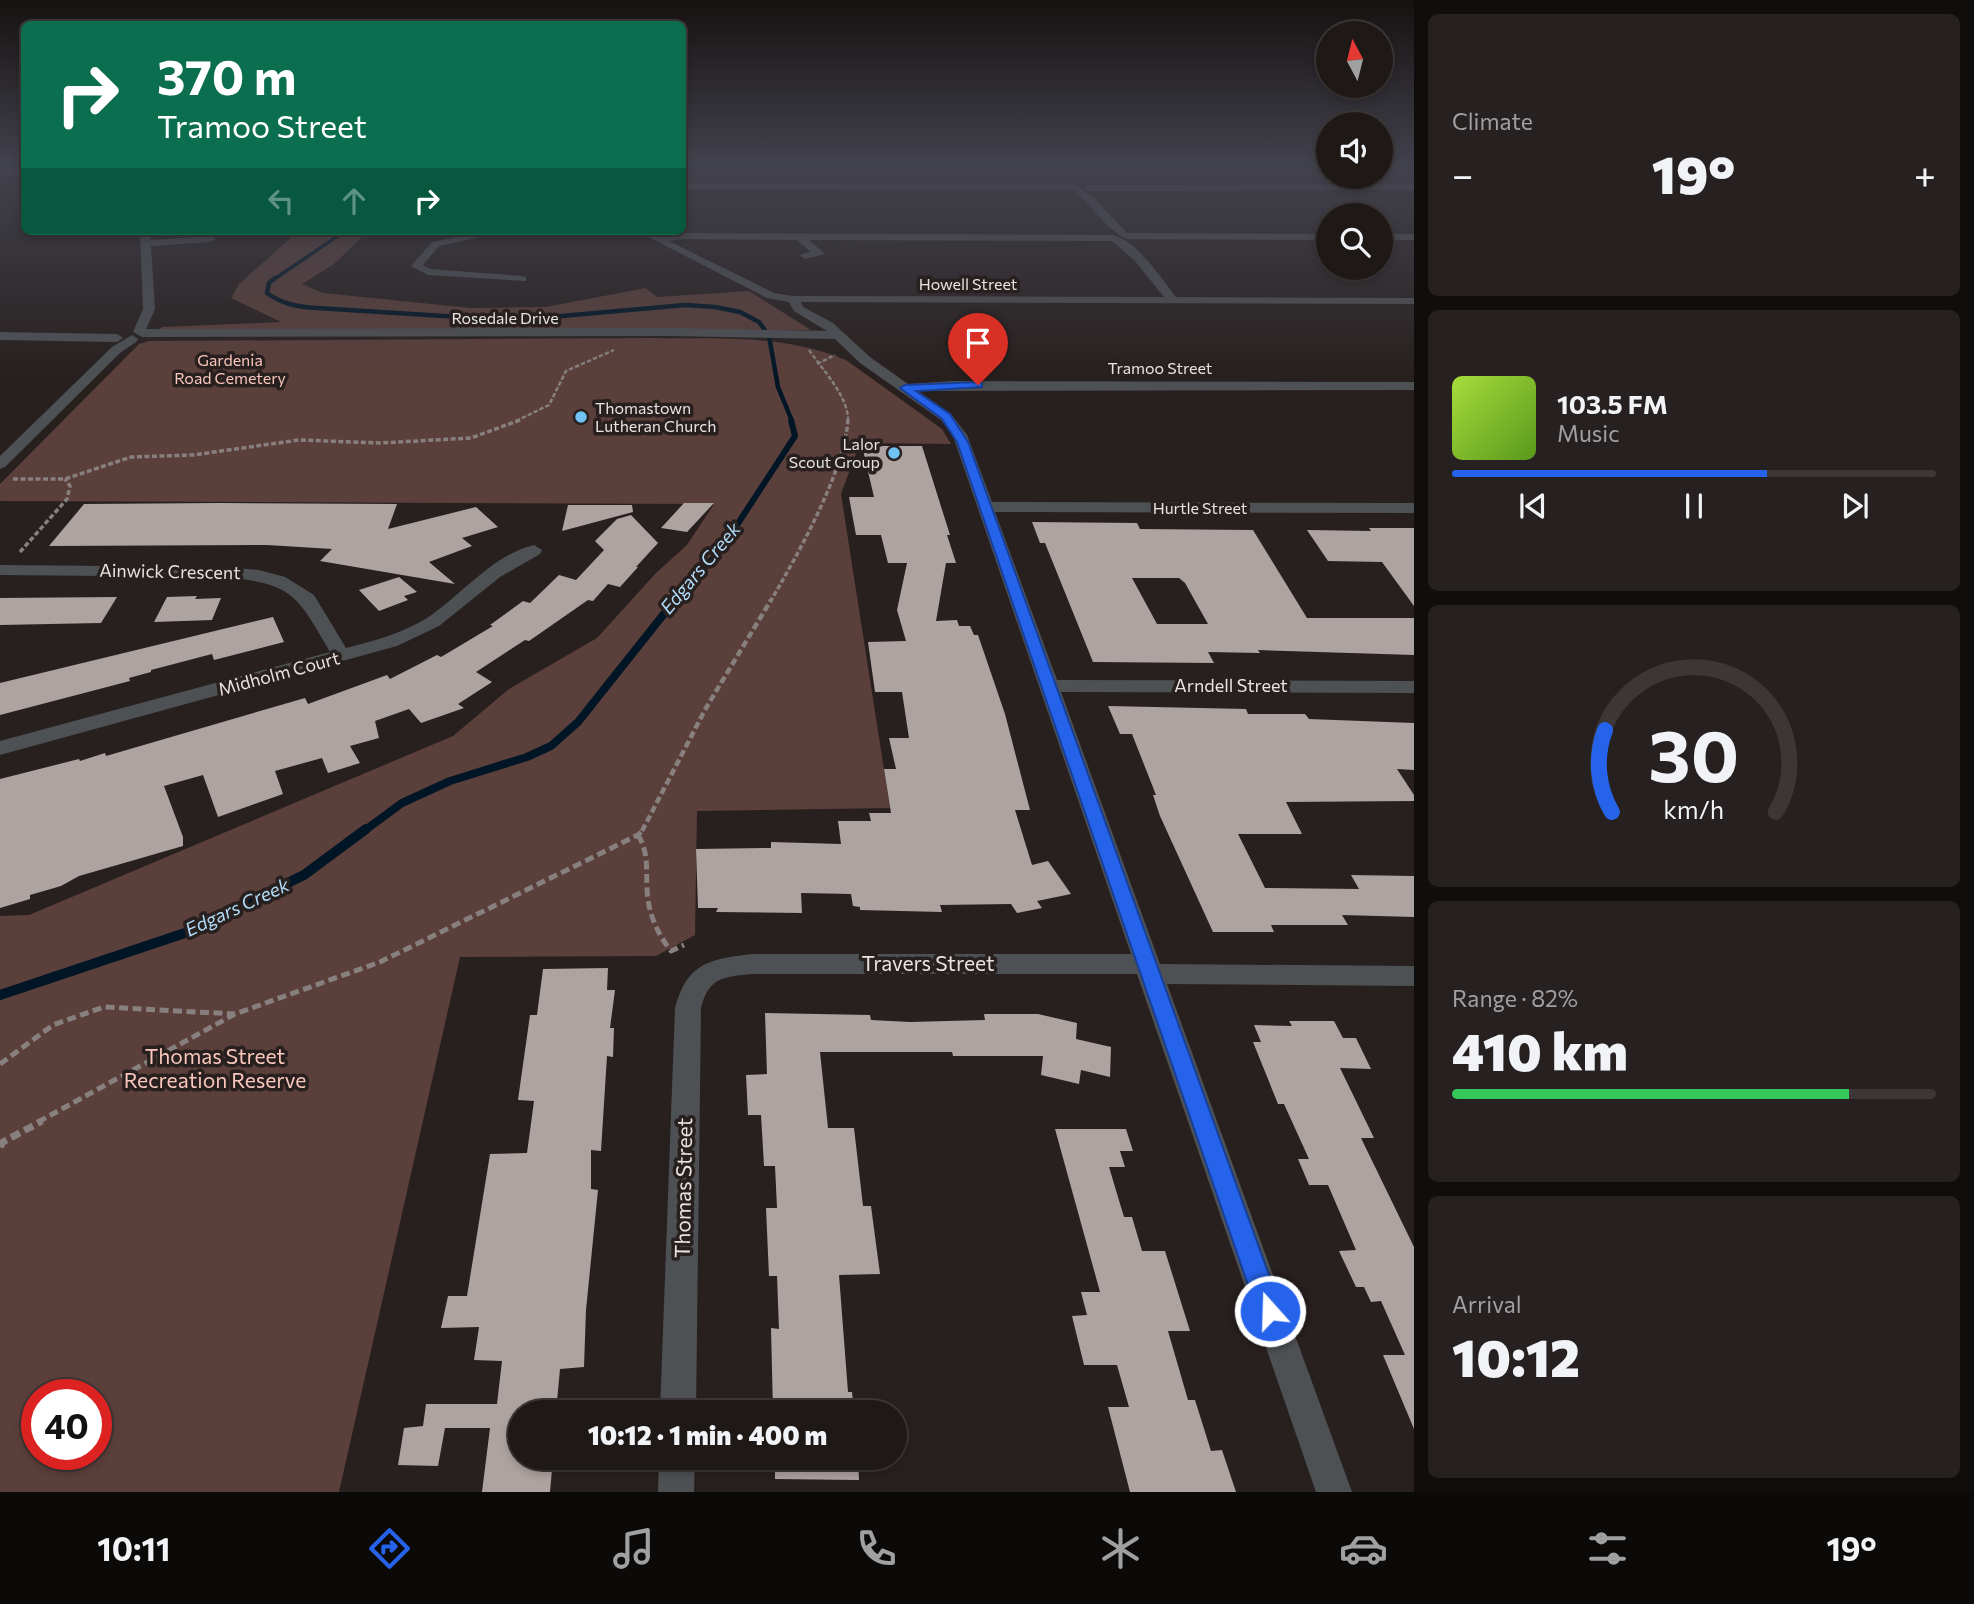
<!DOCTYPE html>
<html lang="en">
<head>
<meta charset="utf-8">
<style>
	:root { --surface:#1e1817; --page:#262120; --text:#f1f3f6; --muted:#a1a0a1; --line:#3c3736; --accent:#2563eb }
	body { margin:0; font-family:Commissioner,sans-serif; background:var(--page); color:var(--text); height:100vh; display:flex; flex-direction:column; font-size:26px; white-space:nowrap }
	* { box-sizing:border-box; margin:0 }
	p { font-size:23px; color:var(--muted) }
	.icon { flex:none; width:38px; height:38px; fill:none; stroke:currentColor; stroke-width:2; stroke-linecap:round; stroke-linejoin:round }
	.map { position:relative; flex:1; overflow:hidden }
	.details { display:flex; flex-direction:column; gap:14px; padding:14px; background:#100d0d; width:560px }
	.details>* { flex:none }
	.hud { position:absolute; left:21px; top:21px; width:665px; height:214px; border-radius:10px; box-shadow:0 4px 10px #0003,0 0 0 2px var(--line); background:#0b6e4f; color:#fff; overflow:hidden }
	.needle { width:46px; rotate:353deg }
	.buttons { position:absolute; left:1316px; top:21px; display:grid; gap:14px }
	.buttons a { display:grid; place-items:center; width:77px; height:77px; border-radius:50%; background:var(--surface); box-shadow:0 4px 10px #0003,0 0 0 2px var(--line); font-size:35px }
	.speed { position:absolute; left:21px; top:1379px; display:flex; gap:14px; font-size:35px; font-weight:700; text-align:center }
	.speed>* { display:grid; place-content:center; width:91px; height:91px; border-radius:50%; background:var(--surface); box-shadow:0 4px 10px #0003,0 0 0 2px var(--line); line-height:1 }
	.speed .limit { border:10px solid #d22; background:#fff; color:#111 }
	.pin { position:absolute; display:grid; place-items:center; width:60px; height:60px; color:#fff; margin:-72px -30px; border-radius:50% 50% 50% 0; rotate:-45deg; box-shadow:0 0 7px #0007 }
	.pin .icon { rotate:45deg }
	.me { position:absolute; width:77px; margin:-38px; rotate:340deg; stroke-linejoin:round; filter:drop-shadow(0 0 5px #0008) }
	.turn { display:flex; align-items:center; gap:24px; height:147px; padding:0 21px; font-size:32px }
	.turn .icon { width:91px; height:91px; stroke-width:2.5 }
	.turn b { display:block; font-size:49px; line-height:60px }
	.lanes { display:flex; align-items:center; height:66px; padding:0 21px; background:#0003; justify-content:center; gap:35px; direction:ltr }
	.lanes .off { opacity:.35 }
	.big { font-size:52px; font-weight:800; line-height:1.1 }
	.details .card { flex:1; display:flex; flex-direction:column; justify-content:center; gap:10px; min-width:0; padding:0 24px; border-radius:10px; background:var(--page) }
	.details .dial { align-items:center; gap:0 }
	.dial svg { height:182px; overflow:visible; fill:none; stroke:var(--line); stroke-width:7; stroke-linecap:round; text-anchor:middle }
	.dial text { fill:var(--text); stroke:none }
	.song { display:flex; align-items:center; gap:21px }
	.cover { width:84px; height:84px; border-radius:10px; background:linear-gradient(135deg,hsl(80 70% 55%),hsl(90 70% 35%)) }
	.played { height:7px; border-radius:4px; background:linear-gradient(90deg,var(--accent) 65%,var(--line) 65%) }
	.keys { display:flex; justify-content:space-around; direction:ltr }
	.heat { display:flex; justify-content:space-between; align-items:center; font-size:38px; direction:ltr }
	.charge { height:10px; border-radius:5px; background:linear-gradient(90deg,#34c759 82%,var(--line) 0) }
	.trip { position:absolute; left:508px; top:1400px; width:399px; height:70px; border-radius:35px; background:var(--surface); box-shadow:0 4px 10px #0003,0 0 0 2px var(--line); font-weight:800; line-height:70px; text-align:center }
	.tab-bar { display:flex; height:112px; justify-content:space-around; align-items:center; background:#0c0a09; color:var(--muted) }
	.tab-bar .icon { width:49px; height:49px }
	.tab-bar .active { color:var(--accent) }
	.tab-bar b { font-size:32px; color:var(--text) }
	main { display:flex; flex:1; min-height:0 }
	.map>svg:first-child { display:block }
</style>
</head>
<body>
<main>
<div class="map">
<svg width="1414" height="1492" viewBox="0 0 1414 1492">
	<rect width="100%" height="100%" fill="#28201f"/>
	<!-- green -->
	<g fill="#5b3f3a" fill-rule="evenodd">
		<polygon points="287,231 368,231 334,264 302,284 323,293 471,308 545,307 646,288 657,297 749,291 811,330 157,333 162,327 281,322 231,298 239,284 294,235"/>
		<path d="M 653,338 C 718,339 784,334 846,360 L 942,429 L 951,444 L 860,443 L 841,494 L 890,808 L 697,811 L 695,935 L 656,956 L 460,957 L 339,1492 L 0,1492 L 0,916 L 29,915 L 453,736 L 509,689 L 597,638 L 656,573 L 687,545 L 714,504 L 0,501 L 0,484 L 139,344 L 149,341 ZM 37,1395 L 96,1395 L 96,1454 L 37,1454 Z"/>
	</g>
	<g fill="none" stroke-linecap="round" stroke-linejoin="round">
		<!-- stream-far4 -->
		<polyline stroke="#001626" stroke-width="3.5" points="273,280 345,231"/>
		<!-- stream-far3 -->
		<path stroke="#001626" stroke-width="4.5" d="M 275,278 L 269,283 L 267,293 C 282,304 298,307 317,308 L 491,319 L 539,318 L 685,305 L 715,307 L 740,312 L 759,322 L 769,336 L 778,387 L 792,421"/>
		<!-- stream-far2 -->
		<polyline stroke="#001626" stroke-width="6" points="674,602 722,548 795,436 791,420"/>
		<!-- stream-far1 -->
		<polyline stroke="#001626" stroke-width="8" points="364,831 402,803 450,781 527,757 551,746 578,722 675,600"/>
		<!-- stream -->
		<polyline stroke="#001626" stroke-width="10" points="0,995 185,933 304,875 366,829"/>
	</g>
	<!-- building -->
	<g fill="#ada3a1" fill-rule="evenodd">
		<polygon points="862,446 922,446 950,535 947,535 956,563 946,563 936,621 957,620 959,626 970,626 974,635 978,635 1005,714 1030,810 1015,810 1032,865 1048,861 1071,894 1037,901 1042,908 1017,913 1011,904 940,905 942,912 860,910 860,907 853,906 851,894 801,893 802,913 716,912 718,908 698,908 696,849 771,848 771,842 841,844 838,821 871,821 869,813 891,813 884,769 896,769 889,738 909,738 902,692 875,692 868,642 906,641 897,610 907,563 888,563 881,535 856,535 849,497 874,497"/>
		<polygon points="219,503 397,504 388,529 476,507 498,527 462,538 472,546 429,562 455,584 320,561 332,549 267,545 49,546 84,504"/>
		<polygon points="684,503 714,503 687,532 661,528"/>
		<polygon points="568,505 632,505 633,512 562,531"/>
		<polygon points="631,515 658,543 636,567 638,567 620,587 608,584 593,601 588,600 529,641 525,640 476,672 492,682 458,704 464,708 421,723 409,709 375,721 379,738 350,746 360,763 328,773 322,758 275,771 283,794 218,817 203,775 164,786 183,837 183,846 79,876 61,886 30,895 30,899 0,908 0,779 79,759 80,761 105,753 106,756 305,698 308,704 387,675 390,679 437,655 441,657 493,626 490,625 523,601 530,603 559,575 576,580 604,550 595,541 617,519"/>
		<path d="M 1032,522 L 1137,523 L 1140,529 L 1253,530 L 1307,618 L 1414,618 L 1414,655 L 1258,650 L 1260,653 L 1208,652 L 1214,663 L 1093,662 L 1045,543 L 1040,543 ZM 1132,578 L 1179,578 L 1185,583 L 1208,624 L 1157,624 Z"/>
		<polygon points="1369,528 1414,528 1414,606 1382,562 1328,561 1307,530 1371,531"/>
		<polygon points="399,577 417,592 404,596 408,600 379,611 359,590"/>
		<polygon points="197,596 195,599 221,598 212,620 154,622 167,597"/>
		<polygon points="117,597 101,623 0,625 0,598"/>
		<polygon points="273,617 284,642 214,660 212,654 151,670 151,672 129,678 130,681 0,715 0,683"/>
		<polygon points="1108,706 1246,709 1248,714 1305,714 1309,719 1414,723 1414,770 1397,769 1414,795 1414,801 1286,802 1302,834 1238,834 1265,888 1359,889 1351,875 1414,876 1414,917 1342,915 1348,925 1271,925 1274,932 1213,932 1160,816 1153,795 1156,795 1132,734 1120,734"/>
		<polygon points="608,968 607,990 615,990 610,1028 614,1028 613,1057 607,1056 601,1151 591,1150 591,1189 598,1190 586,1310 584,1367 560,1369 556,1412 520,1411 520,1458 553,1458 550,1492 482,1492 490,1428 445,1428 438,1466 398,1465 404,1428 423,1426 426,1404 497,1404 502,1361 474,1360 479,1327 441,1328 448,1296 467,1296 490,1154 527,1153 534,1101 518,1100 530,1015 537,1015 543,969"/>
		<polygon points="765,1013 870,1015 871,1020 910,1022 985,1020 984,1014 1038,1014 1077,1023 1076,1039 1111,1047 1110,1077 1081,1070 1079,1084 1041,1075 1043,1056 953,1056 952,1052 820,1052 828,1128 854,1128 863,1206 871,1206 880,1274 839,1275 848,1392 852,1392 854,1412 773,1412 771,1328 779,1329 777,1276 769,1276 766,1208 777,1208 775,1166 764,1166 761,1115 748,1115 746,1075 767,1074"/>
		<polygon points="1289,1021 1334,1021 1343,1038 1356,1038 1371,1069 1340,1068 1374,1138 1361,1138 1414,1247 1414,1429 1383,1355 1405,1355 1381,1301 1371,1302 1364,1287 1356,1287 1339,1251 1356,1250 1328,1185 1309,1185 1298,1159 1309,1159 1284,1104 1278,1104 1253,1042 1261,1042 1254,1025 1292,1026"/>
		<polygon points="1055,1129 1126,1129 1133,1151 1120,1151 1125,1167 1109,1167 1124,1217 1132,1217 1142,1251 1165,1251 1190,1331 1168,1331 1188,1400 1195,1400 1211,1451 1222,1450 1236,1492 1130,1492 1108,1407 1129,1407 1117,1365 1084,1365 1072,1316 1087,1315 1081,1292 1100,1292"/>
		<polygon points="775,1458 858,1458 859,1480 775,1479"/>
	</g>
	<g fill="none" stroke-linecap="round" stroke-linejoin="round">
		<!-- path-far4 -->
		<g stroke="#87807f" stroke-width="2.5" stroke-dasharray="4.5 2" stroke-linecap="butt">
			<path d="M 809,350 C 822,369 849,397 848,421"/>
			<polyline points="817,364 835,355"/>
			<polyline points="516,421 549,405 566,371 614,350"/>
		</g>
		<!-- path-far3 -->
		<g stroke="#87807f" stroke-width="3.5" stroke-dasharray="5 2.5" stroke-linecap="butt">
			<polyline points="13,479 65,479 131,457 193,455 299,440 380,443 471,438 520,420"/>
			<polyline points="20,552 67,499 70,486 65,479"/>
			<path d="M 770,602 C 797,556 844,473 848,420"/>
		</g>
		<!-- path-far2 -->
		<polyline stroke="#87807f" stroke-width="4.5" stroke-dasharray="7 3.5" stroke-linecap="butt" points="642,831 706,708 771,600"/>
		<!-- path-far1 -->
		<g stroke="#87807f" stroke-width="5" stroke-dasharray="9 4.5" stroke-linecap="butt">
			<path d="M 638,835 C 649,853 646,869 647,889 C 648,913 657,933 671,951 L 684,945"/>
			<polyline points="0,1064 53,1025 104,1007 235,1014"/>
			<polyline points="38,1122 235,1014 380,962 638,835 644,829"/>
		</g>
		<!-- path -->
		<polyline stroke="#87807f" stroke-width="7" stroke-dasharray="10 5" stroke-linecap="butt" points="0,1147 3,1142 42,1121"/>
		<!-- minor -->
		<g fill="#4e5154" fill-rule="evenodd">
			<polygon points="24,167 24,173 0,175 0,169"/>
			<path d="M 682,183 L 1074,184 L 1093,197 L 1127,233 L 1328,234 L 1328,240 L 1127,239 C 1105,229 1092,205 1073,190 L 682,189 Z"/>
			<polygon points="1414,184 1414,190 1089,191 1084,188 1089,185"/>
			<path d="M 140,231 L 150,231 L 151,240 L 211,236 L 216,239 L 211,242 L 151,246 L 155,309 L 146,329 L 668,328 L 827,331 L 794,311 L 789,302 L 767,298 L 637,231 C 655,231 662,235 682,233 L 1112,235 C 1138,241 1160,277 1176,297 L 1414,298 L 1414,304 L 801,302 L 803,307 L 833,323 L 870,357 L 908,384 L 952,381 L 1414,382 L 1414,390 L 918,391 L 951,414 L 967,435 L 992,502 L 1414,503 L 1414,513 L 995,512 L 1057,680 L 1414,681 L 1414,693 L 1061,692 L 1160,964 L 1414,966 L 1414,986 L 1167,984 L 1352,1492 L 1316,1492 L 1137,974 L 752,974 C 723,977 709,977 701,1008 L 696,1412 L 660,1412 L 675,1008 C 687,963 709,959 752,954 L 1131,954 L 953,436 L 941,420 L 860,363 L 835,339 L 668,336 L 142,337 L 133,332 L 143,309 ZM 682,239 L 797,240 L 811,252 L 801,254 L 800,256 L 805,259 L 825,254 L 809,240 L 1112,241 L 1135,261 L 1164,297 L 793,296 L 774,293 L 669,241 Z"/>
			<polygon points="487,231 508,231 439,246 423,265 430,269 522,276 526,277 526,281 428,275 411,266 432,242"/>
			<rect x="1381" y="234" width="33" height="6"/>
			<polygon points="0,332 117,334 123,338 117,342 0,340"/>
			<polygon points="132,335 138,339 136,342 120,353 5,467 0,469 0,456 112,347"/>
			<path d="M 534,545 L 542,550 L 540,554 L 500,577 L 439,626 L 397,646 L 0,755 L 0,741 L 330,652 C 296,593 292,583 221,577 L 0,575 L 0,565 L 221,567 L 259,570 L 285,577 L 314,595 L 346,648 C 374,641 403,633 427,618 C 462,595 492,555 534,545 Z"/>
			<polygon points="659,1458 695,1458 694,1492 658,1492"/>
		</g>
	</g>
	<!-- sky -->
	<linearGradient id="sky" x2="0" y2="1"><stop stop-color="#161211"/><stop offset="0.44" stop-color="#42424d"/><stop offset="1" stop-color="#42424d" stop-opacity="0"/></linearGradient>
	<rect width="1414" height="376" fill="url(#sky)"/>
	<!-- route -->
	<polygon fill="#2563eb" stroke="#184099" stroke-width="2" points="978,382 982,383 982,387 916,391 950,414 968,442 1282,1311 1279,1319 1270,1323 1261,1319 1257,1311 957,442 942,419 900,388 905,385"/>
	<!-- markers -->
	<g fill="#70c1f4" stroke="#28201f" stroke-width="2.5">
		<circle cx="581" cy="417" r="7"/>
		<circle cx="894" cy="453" r="7"/>
	</g>
	<g text-anchor="middle" stroke-width="7" stroke-linejoin="round" paint-order="stroke">
		<!-- far-street labels -->
		<g font-size="16" fill="#e8e2e1" stroke="#28201f">
			<text x="968" y="290">Howell Street</text>
			<text x="505" y="324">Rosedale Drive</text>
			<text x="1160" y="374">Tramoo Street</text>
			<text x="1200" y="514">Hurtle Street</text>
		</g>
		<!-- far-park labels -->
		<g font-size="16" fill="#fac6bd" stroke="#28201f">
			<text x="230" y="366">Gardenia<tspan x="230" dy="18">Road Cemetery</tspan></text>
		</g>
		<!-- far-poi labels -->
		<g font-size="16" fill="#e8e2e1" stroke="#28201f" text-anchor="start">
			<text x="595" y="414">Thomastown<tspan x="595" dy="18">Lutheran Church</tspan></text>
			<text x="880" y="450" text-anchor="end">Lalor<tspan x="880" dy="18">Scout Group</tspan></text>
		</g>
		<!-- street labels -->
		<g font-size="18" fill="#e8e2e1" stroke="#28201f">
			<text transform="translate(170 572) rotate(1)" y="6">Ainwick Crescent</text>
			<text transform="translate(279 674) rotate(-15)" y="6">Midholm Court</text>
			<text x="1231" y="692">Arndell Street</text>
		</g>
		<!-- water labels -->
		<g font-size="19" font-style="italic" fill="#afdbf8" stroke="#28201f">
			<text transform="translate(700 568) rotate(-50)" y="7">Edgars Creek</text>
			<text transform="translate(237 907) rotate(-25)" y="7">Edgars Creek</text>
		</g>
		<!-- near-street labels -->
		<g font-size="21" fill="#e8e2e1" stroke="#28201f">
			<text x="928" y="971">Travers Street</text>
			<text transform="translate(684 1188) rotate(-89)" y="7">Thomas Street</text>
		</g>
		<!-- near-park labels -->
		<g font-size="21" fill="#fac6bd" stroke="#28201f">
			<text x="215" y="1064">Thomas Street<tspan x="215" dy="24">Recreation Reserve</tspan></text>
		</g>
	</g>
</svg>
<div class="buttons">
<a><svg class="needle" viewBox="-14 -14 28 28"><path d="M0-13l5 13h-10z" fill="#e53935"/><path d="M0 13l5-13h-10z" fill="#a1a0a1"/></svg></a>
<a><svg class="icon" aria-label="sound" viewBox="0 0 24 24"><path d="M4 9h4l5-4v14l-5-4H4zM17 9q2 3 0 6"/></svg></a>
<a><svg class="icon" aria-label="search" viewBox="0 0 24 24"><circle cx="10" cy="10" r="6"/><path d="M15 15l6 6"/></svg></a>
</div>
<div class="speed"><div class="limit">40</div></div>
<div class="pin" style="left:978px;top:385px;background:#d93025"><svg class="icon" aria-label="arrive" viewBox="0 0 24 24"><path d="M6 21V4h12l-3 4 3 4H6"/></svg></div>
<svg class="me" style="left:1270px;top:1311px" viewBox="-20 -20 40 40"><circle r="17" fill="#2563eb" stroke="#fff" stroke-width="3"/><path d="M0-11L8 9 0 5-8 9z" fill="#fff"/></svg>
<div class="trip">10:12 · 1 min · 400 m</div>
<div class="hud">
<div class="turn"><svg class="icon" aria-label="right" viewBox="0 0 24 24"><path d="M7 20v-9h11M14 6l5 5-5 5"/></svg><div><b>370 m</b>Tramoo Street</div></div>
<div class="lanes"><svg class="icon off" aria-label="left" viewBox="0 0 24 24"><path d="M17 20v-9H6M10 6l-5 5 5 5"/></svg><svg class="icon off" aria-label="ahead" viewBox="0 0 24 24"><path d="M12 20V5M6 11l6-6 6 6"/></svg><svg class="icon" aria-label="right" viewBox="0 0 24 24"><path d="M7 20v-9h11M14 6l5 5-5 5"/></svg></div>
</div>
</div>
<section class="details">
<div class="card"><p>Climate</p>
<div class="heat"><a>−</a><b class="big">19°</b><a>+</a></div>
</div>
<div class="card">
<div class="song"><i class="cover"></i><div><b>103.5 FM</b><p>Music</p></div></div>
<div class="played"></div>
<div class="keys"><svg class="icon" aria-label="previous" viewBox="0 0 24 24"><path d="M18 5L8 12l10 7zM5 5v14"/></svg><svg class="icon" aria-label="pause" viewBox="0 0 24 24"><path d="M8 5v14M16 5v14"/></svg><svg class="icon" aria-label="next" viewBox="0 0 24 24"><path d="M6 5l10 7-10 7zM19 5v14"/></svg></div>
</div>
<div class="card dial"><svg viewBox="0 0 100 80">
<path d="M14 69A42 42 0 1 1 86 69"/>
<path d="M14 69A42 42 0 0 1 11 33" stroke="#2563eb"/>
<text x="50" y="56" font-size="32" font-weight="700">30</text>
<text x="50" y="72" font-size="11">km/h</text>
</svg></div>
<div class="card"><p>Range · 82%</p><b class="big">410 km</b><div class="charge"></div></div>
<div class="card"><p>Arrival</p><b class="big">10:12</b></div>
</section>
</main>
<nav class="tab-bar">
<b>10:11</b>
<svg class="icon active" aria-label="directions" viewBox="0 0 24 24"><path d="M12 3l9 9-9 9-9-9zM9 14v-3h6M13 9l2 2-2 2"/></svg>
<svg class="icon" aria-label="music" viewBox="0 0 24 24"><path d="M9 18V5l10-2v13"/><circle cx="6" cy="18" r="3"/><circle cx="16" cy="16" r="3"/></svg>
<svg class="icon" aria-label="phone" viewBox="0 0 24 24"><path d="M5 4h4l2 5-3 2q2 4 5 5l2-3 5 2v4C11 20 4 13 5 4z"/></svg>
<svg class="icon" aria-label="climate" viewBox="0 0 24 24"><path d="M12 3v18M4 7l16 10M4 17L20 7"/></svg>
<svg class="icon" aria-label="car" viewBox="0 0 24 24"><path d="M5 17H2v-5l4-1 3-4h7l3 4 3 1v5h-3M9 17h6M6 11h13"/><circle cx="7" cy="17" r="2"/><circle cx="17" cy="17" r="2"/></svg>
<svg class="icon" aria-label="filters" viewBox="0 0 24 24"><path d="M4 7h16M4 17h16"/><circle cx="9" cy="7" r="2"/><circle cx="15" cy="17" r="2"/></svg>
<b>19°</b>
</nav>
</body>
</html>
